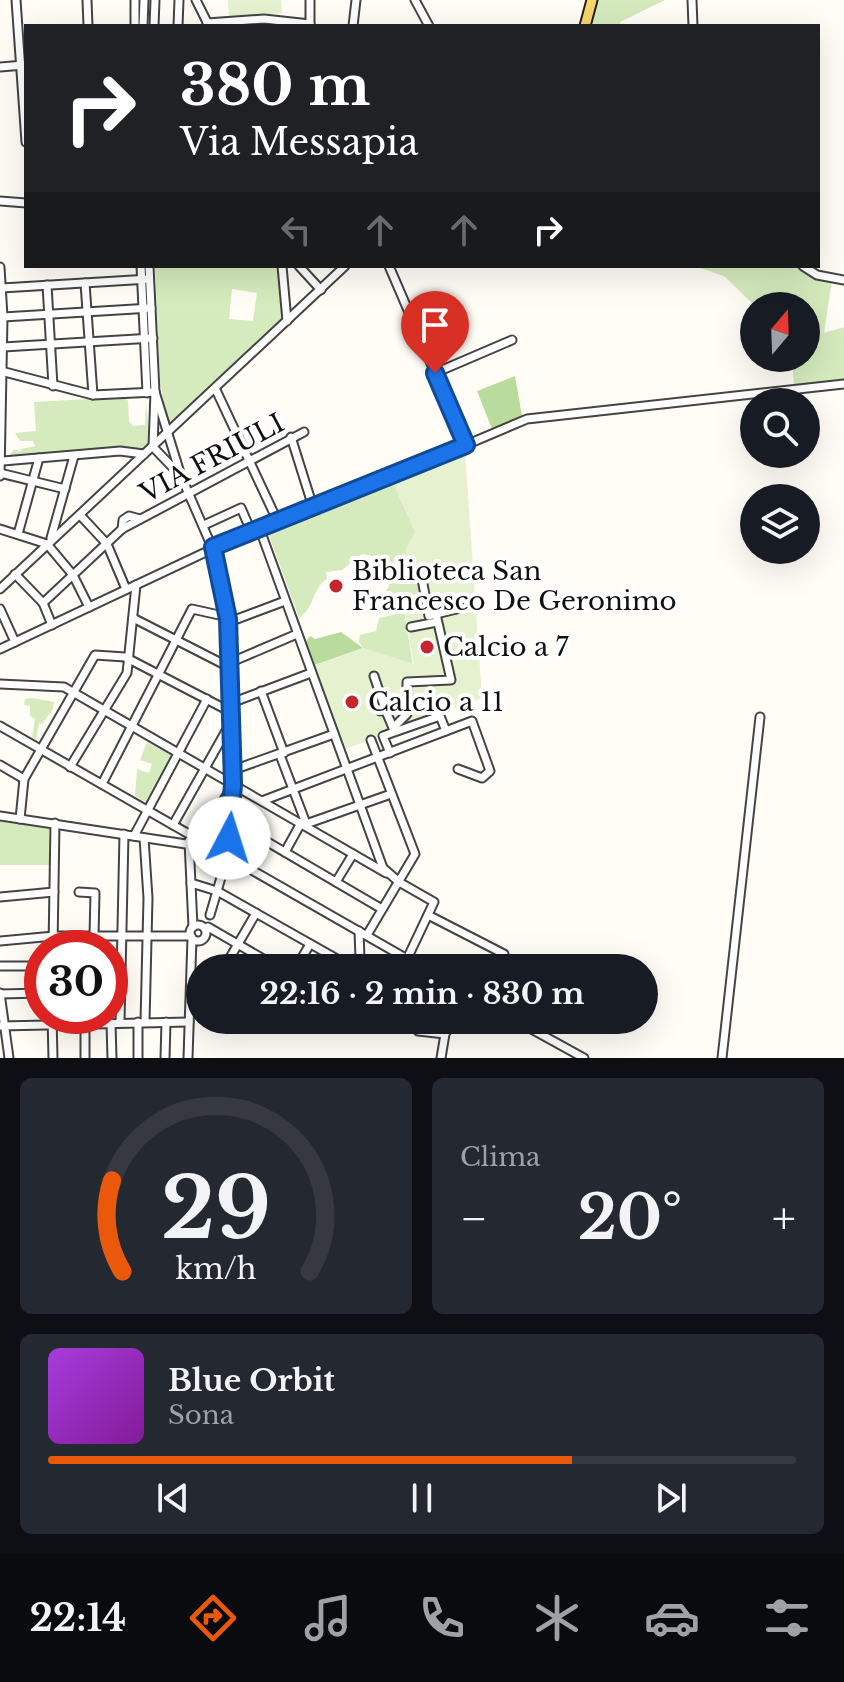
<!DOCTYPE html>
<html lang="it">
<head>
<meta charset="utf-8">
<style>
	:root { --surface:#171b24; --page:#242831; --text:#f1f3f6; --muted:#9ea1a6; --line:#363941; --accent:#ea580c }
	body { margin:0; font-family:"Libre Baskerville",serif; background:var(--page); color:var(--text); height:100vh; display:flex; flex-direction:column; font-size:30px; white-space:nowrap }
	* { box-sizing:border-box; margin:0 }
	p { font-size:26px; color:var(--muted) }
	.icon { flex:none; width:44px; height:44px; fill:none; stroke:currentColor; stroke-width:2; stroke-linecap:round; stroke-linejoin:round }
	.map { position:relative; height:1058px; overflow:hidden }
	.sheet { display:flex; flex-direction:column; gap:20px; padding:20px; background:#0d0f14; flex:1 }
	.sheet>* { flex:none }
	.guide { position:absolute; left:24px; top:24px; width:796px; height:244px; border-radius:0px; box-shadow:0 8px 32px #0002; background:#202124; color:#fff; overflow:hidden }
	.needle { width:52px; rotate:19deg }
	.tools { position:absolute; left:740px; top:292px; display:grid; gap:16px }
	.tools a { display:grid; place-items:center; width:80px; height:80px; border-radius:50%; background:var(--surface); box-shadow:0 8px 32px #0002; font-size:40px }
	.speed { position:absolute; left:24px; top:930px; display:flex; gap:16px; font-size:40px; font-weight:700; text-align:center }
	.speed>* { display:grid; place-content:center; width:104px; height:104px; border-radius:50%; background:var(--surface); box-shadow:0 8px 32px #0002; line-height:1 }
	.speed .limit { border:12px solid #d22; background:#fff; color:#111 }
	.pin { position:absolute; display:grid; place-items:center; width:68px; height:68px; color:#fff; margin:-82px -34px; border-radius:50% 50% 50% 0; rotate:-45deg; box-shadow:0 0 8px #0007 }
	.pin .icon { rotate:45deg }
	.me { position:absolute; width:88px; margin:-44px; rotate:5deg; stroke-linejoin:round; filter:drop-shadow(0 0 6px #0008) }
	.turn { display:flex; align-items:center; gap:28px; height:168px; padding:0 24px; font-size:36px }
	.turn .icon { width:104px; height:104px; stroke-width:2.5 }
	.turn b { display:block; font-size:56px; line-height:68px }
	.lanes { display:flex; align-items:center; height:76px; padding:0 24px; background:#0003; justify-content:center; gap:40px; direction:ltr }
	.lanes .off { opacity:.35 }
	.big { font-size:60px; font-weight:700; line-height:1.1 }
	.sheet .widget { flex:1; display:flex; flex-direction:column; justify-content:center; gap:12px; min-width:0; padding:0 28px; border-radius:12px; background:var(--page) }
	.sheet .dial { align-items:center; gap:0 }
	.dial svg { height:208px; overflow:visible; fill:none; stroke:var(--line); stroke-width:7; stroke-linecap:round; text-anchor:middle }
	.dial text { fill:var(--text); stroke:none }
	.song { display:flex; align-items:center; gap:24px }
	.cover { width:96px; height:96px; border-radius:12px; background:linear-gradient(135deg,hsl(280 70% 55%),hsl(290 70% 35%)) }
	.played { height:8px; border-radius:4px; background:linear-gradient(90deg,var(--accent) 70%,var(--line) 70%) }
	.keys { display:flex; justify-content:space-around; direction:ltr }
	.heat { display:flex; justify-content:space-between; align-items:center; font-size:44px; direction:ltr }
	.sheet .tiles { flex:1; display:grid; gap:20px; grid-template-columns:1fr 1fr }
	.widget:last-child { grid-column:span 2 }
	.trip { position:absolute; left:186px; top:954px; width:472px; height:80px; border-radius:40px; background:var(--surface); box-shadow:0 8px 32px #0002; font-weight:700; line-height:80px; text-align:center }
	.menu { display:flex; height:128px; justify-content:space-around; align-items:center; background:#090b0e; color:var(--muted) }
	.menu .icon { width:56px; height:56px }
	.menu .active { color:var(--accent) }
	.menu b { font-size:36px; color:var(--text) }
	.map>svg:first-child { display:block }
</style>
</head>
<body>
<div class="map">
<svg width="844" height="1058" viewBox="0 0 844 1058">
	<rect width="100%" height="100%" fill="#fffdf5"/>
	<!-- green -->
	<g fill="#d5ebbd" fill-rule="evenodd">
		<polygon points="593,0 665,0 620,22 620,26 587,26"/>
		<path d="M 155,266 L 278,266 L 283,321 L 168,427 L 160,381 ZM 232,289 L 257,293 L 253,321 L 229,319 Z"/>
		<polygon points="694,266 797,266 832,280 824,333 844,327 844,379 794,387 792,358 806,358 806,306 755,306 724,276"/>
		<polygon points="124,397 128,401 129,421 133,426 145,425 146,402 150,445 138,451 130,447 8,457 14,449 21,452 21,449 35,446 33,441 20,441 15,433 36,431 34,402"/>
		<path d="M 393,483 L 415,531 L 420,594 L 402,599 L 413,665 L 363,648 L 359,641 L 360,635 L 376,631 L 379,618 L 397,614 L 391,591 L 386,591 L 389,586 L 381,558 L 362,554 L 342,570 L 326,572 L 327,579 C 312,588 315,608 299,618 L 267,530 L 272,525 Z"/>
		<polygon points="32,698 54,702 53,709 42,724 39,723 36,740 32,737 35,719 30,716 30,706 24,705 25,699"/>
		<polygon points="147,742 173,756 147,803 135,796 137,769 149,773 152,764 140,760"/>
		<polygon points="0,819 49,826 49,865 0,865"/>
	</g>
	<!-- forest -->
	<g fill="#b9dc9c">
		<polygon points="515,376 522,416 492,429 477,391"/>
		<polygon points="341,632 363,648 315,665 306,641 310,636 315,639"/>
	</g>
	<!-- pitch -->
	<g fill="#e6f2cf">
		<polygon points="228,0 281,0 282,13 229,17"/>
		<polygon points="465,451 482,698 340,751 309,667 363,648 414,664 402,598 420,593 418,579 413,579 405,551 415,531 393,483"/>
	</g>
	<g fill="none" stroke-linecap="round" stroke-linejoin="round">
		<defs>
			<g id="minor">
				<polyline points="16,0 26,142"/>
				<polyline points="87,0 88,26"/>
				<polyline points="196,0 209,26"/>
				<polyline points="310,0 310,26"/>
				<polyline points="415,0 429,26"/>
				<polyline points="692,0 693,26"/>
				<polyline points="207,23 264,19 310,24"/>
				<polyline points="135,26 135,0"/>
				<polyline points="143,26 144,0"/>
				<polyline points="154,26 155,0"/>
				<polyline points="178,26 179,0"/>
				<polyline points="353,26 356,0"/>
				<polyline points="0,67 24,65"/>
				<polyline points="0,201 26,203"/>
				<polyline points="141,266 147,393"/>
				<polyline points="149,266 155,392 153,447 180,475"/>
				<polyline points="282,266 287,321"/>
				<polyline points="299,266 321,290"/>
				<polyline points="389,266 466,445"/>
				<polyline points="803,266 817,275 844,280"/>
				<polyline points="0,267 3,317 0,476"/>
				<polyline points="85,283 93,395"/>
				<polyline points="47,285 53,386"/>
				<polyline points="2,288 149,279"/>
				<polyline points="3,317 151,308"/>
				<polyline points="3,347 153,338"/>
				<polyline points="1,371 93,395 155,392"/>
				<polyline points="435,373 512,340"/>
				<polyline points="216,390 277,520"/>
				<polyline points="155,392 181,476 218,561 228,619 233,784 227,857 210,915"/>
				<polyline points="291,437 313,507"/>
				<polyline points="3,461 120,451 144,454"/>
				<polyline points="0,473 65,489"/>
				<polyline points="80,515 107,544 126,589"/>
				<polyline points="204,525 241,508 251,531"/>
				<polyline points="259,527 383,868 399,882 434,902 407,959"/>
				<polyline points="0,529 47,544 73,575 89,607"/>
				<polyline points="122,529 123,520 129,516 140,519"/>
				<polyline points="18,534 39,458"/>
				<polyline points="51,538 74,456"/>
				<polyline points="15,574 43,603 52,625"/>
				<polyline points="0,589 345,266"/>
				<polyline points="43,603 122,529 304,432"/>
				<polyline points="0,609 15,642"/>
				<polyline points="436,614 461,608"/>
				<polyline points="133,618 229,667"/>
				<polyline points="411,627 437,622"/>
				<polyline points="0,649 259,527 350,494 527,419 844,384"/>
				<polyline points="229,663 297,634"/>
				<polyline points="374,676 385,709"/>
				<polyline points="0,684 64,687 386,873"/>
				<polyline points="261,691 284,753"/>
				<polyline points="231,703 311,673"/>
				<polyline points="380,711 385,709 394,730"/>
				<polyline points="0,726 423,968"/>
				<polyline points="393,728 407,714 407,682 451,680 436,614 429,616 422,579"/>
				<polyline points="390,753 383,736 440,716 446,731"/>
				<polyline points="280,755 307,826"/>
				<polyline points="0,765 24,779"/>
				<polyline points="70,767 127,673 136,585"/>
				<polyline points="233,770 334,734"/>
				<polyline points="102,784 192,609 237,619 285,601"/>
				<polyline points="262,801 472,721 490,771 482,778 458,769"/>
				<polyline points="0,816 206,847"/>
				<polyline points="20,819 24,779 95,655 125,657 231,712"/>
				<polyline points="230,820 382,909"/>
				<polyline points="306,824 391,794"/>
				<polyline points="173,825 231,722"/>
				<polyline points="134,836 207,699"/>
				<polyline points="144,838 148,898 145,1022"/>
				<polyline points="189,841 193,927"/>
				<polyline points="200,841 232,786"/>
				<polyline points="285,852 301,823"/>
				<polyline points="336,882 353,854"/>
				<polyline points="191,883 217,891 353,968"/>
				<polyline points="79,892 95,893 94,936"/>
				<polyline points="0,897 54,892"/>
				<polyline points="428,915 504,954"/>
				<circle cx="198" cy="933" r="8"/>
				<polyline points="208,927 279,968"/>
				<polyline points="367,935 415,854 371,740"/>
				<polyline points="0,941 54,936 191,936"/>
				<polyline points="53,948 55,823"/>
				<polyline points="0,966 42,966"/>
				<polyline points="224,968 256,913"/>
				<polyline points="296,968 310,944"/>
				<polyline points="355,968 360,959 359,931"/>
				<polyline points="0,993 9,1058"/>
				<polyline points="0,994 42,993"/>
				<polyline points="52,1016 53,1058"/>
				<polyline points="515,1020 584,1058"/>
				<polyline points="120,1022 124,834"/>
				<polyline points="138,1022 138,1058"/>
				<polyline points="111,1023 112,1058"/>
				<polyline points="0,1026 189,1022"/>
				<polyline points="418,1031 445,1034"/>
				<polyline points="85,1058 85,1016"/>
				<polyline points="165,1058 166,1022"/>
				<polyline points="188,1058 192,938"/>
				<polyline points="441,1058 445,1034 453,1020"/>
				<polyline points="722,1058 760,717"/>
			</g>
			<polyline id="major" points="585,26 592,0"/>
		</defs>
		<!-- minor casing -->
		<use href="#minor" stroke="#444" stroke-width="11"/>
		<!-- major casing -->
		<use href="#major" stroke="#222" stroke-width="13"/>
		<!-- minor -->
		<use href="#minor" stroke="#fff" stroke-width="7"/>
		<!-- major -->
		<use href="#major" stroke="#f9d66b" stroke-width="9"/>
	</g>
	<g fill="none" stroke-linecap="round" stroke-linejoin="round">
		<defs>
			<polyline id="route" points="229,838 233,784 228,619 213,547 466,445 435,373"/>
		</defs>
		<!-- route casing -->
		<use href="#route" stroke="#114b97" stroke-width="20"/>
		<!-- route -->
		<use href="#route" stroke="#1a73e8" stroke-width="14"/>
	</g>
	<!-- markers -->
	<g fill="#c4262e" stroke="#fff" stroke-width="3">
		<circle cx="336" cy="586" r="8"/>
		<circle cx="427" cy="647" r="8"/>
		<circle cx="352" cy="702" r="8"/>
	</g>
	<g text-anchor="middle" stroke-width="8" stroke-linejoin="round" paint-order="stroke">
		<!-- street labels -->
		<g font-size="26" fill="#111" stroke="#fff">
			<text transform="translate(212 458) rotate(-28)" y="9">VIA FRIULI</text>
		</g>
		<!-- poi labels -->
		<g font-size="26" fill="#111" stroke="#fff" text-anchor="start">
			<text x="352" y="580">Biblioteca San<tspan x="352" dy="30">Francesco De Geronimo</tspan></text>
			<text x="443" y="656">Calcio a 7</text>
			<text x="368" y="711">Calcio a 11</text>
		</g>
	</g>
</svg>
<div class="tools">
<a><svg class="needle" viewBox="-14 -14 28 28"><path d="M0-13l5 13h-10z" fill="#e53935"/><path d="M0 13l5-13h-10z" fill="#9ea1a6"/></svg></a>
<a><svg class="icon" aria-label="search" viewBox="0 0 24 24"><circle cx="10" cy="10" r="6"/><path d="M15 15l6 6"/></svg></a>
<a><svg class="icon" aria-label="layers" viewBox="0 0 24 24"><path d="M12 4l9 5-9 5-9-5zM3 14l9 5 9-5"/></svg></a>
</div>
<div class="speed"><div class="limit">30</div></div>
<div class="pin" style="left:435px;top:373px;background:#d93025"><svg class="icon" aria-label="arrive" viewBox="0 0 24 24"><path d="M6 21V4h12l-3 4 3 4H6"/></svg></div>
<svg class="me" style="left:229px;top:838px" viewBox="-20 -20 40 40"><circle r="19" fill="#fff"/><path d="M0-13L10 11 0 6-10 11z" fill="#1a73e8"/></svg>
<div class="trip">22:16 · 2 min · 830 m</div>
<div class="guide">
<div class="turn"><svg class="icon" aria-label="right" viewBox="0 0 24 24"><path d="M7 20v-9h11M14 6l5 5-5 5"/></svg><div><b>380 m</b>Via Messapia</div></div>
<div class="lanes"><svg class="icon off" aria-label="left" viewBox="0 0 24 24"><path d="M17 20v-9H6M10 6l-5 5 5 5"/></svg><svg class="icon off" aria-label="ahead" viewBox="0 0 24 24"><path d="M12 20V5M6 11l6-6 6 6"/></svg><svg class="icon off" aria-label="ahead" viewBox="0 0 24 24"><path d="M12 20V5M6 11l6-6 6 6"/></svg><svg class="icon" aria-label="right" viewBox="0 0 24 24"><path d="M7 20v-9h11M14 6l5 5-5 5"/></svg></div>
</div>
</div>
<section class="sheet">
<div class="tiles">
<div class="widget dial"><svg viewBox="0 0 100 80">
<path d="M14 69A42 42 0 1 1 86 69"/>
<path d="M14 69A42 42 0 0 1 10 34" stroke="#ea580c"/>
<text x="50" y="56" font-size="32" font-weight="700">29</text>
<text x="50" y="72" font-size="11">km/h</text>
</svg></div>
<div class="widget"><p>Clima</p>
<div class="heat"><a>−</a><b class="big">20°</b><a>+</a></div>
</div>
<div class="widget">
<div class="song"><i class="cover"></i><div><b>Blue Orbit</b><p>Sona</p></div></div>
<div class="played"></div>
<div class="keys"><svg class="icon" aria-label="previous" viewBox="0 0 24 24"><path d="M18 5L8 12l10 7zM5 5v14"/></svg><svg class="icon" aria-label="pause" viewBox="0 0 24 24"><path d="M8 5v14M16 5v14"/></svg><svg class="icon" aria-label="next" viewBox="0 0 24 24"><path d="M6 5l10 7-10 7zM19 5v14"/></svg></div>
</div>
</div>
</section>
<nav class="menu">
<b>22:14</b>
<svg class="icon active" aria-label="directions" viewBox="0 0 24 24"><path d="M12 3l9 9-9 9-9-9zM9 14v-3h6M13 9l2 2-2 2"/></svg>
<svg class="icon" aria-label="music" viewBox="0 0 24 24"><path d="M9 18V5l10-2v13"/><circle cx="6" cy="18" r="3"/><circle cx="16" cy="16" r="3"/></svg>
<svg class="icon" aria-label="phone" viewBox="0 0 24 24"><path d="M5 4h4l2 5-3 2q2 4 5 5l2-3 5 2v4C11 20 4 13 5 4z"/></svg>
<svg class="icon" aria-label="climate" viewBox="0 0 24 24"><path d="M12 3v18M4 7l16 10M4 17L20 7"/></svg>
<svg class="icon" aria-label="car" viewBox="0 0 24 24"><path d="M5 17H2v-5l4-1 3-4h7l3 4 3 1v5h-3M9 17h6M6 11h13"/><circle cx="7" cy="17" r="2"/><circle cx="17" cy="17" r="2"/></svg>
<svg class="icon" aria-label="filters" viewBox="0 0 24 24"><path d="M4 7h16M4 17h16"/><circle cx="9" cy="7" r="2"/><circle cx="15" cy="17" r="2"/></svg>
</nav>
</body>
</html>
